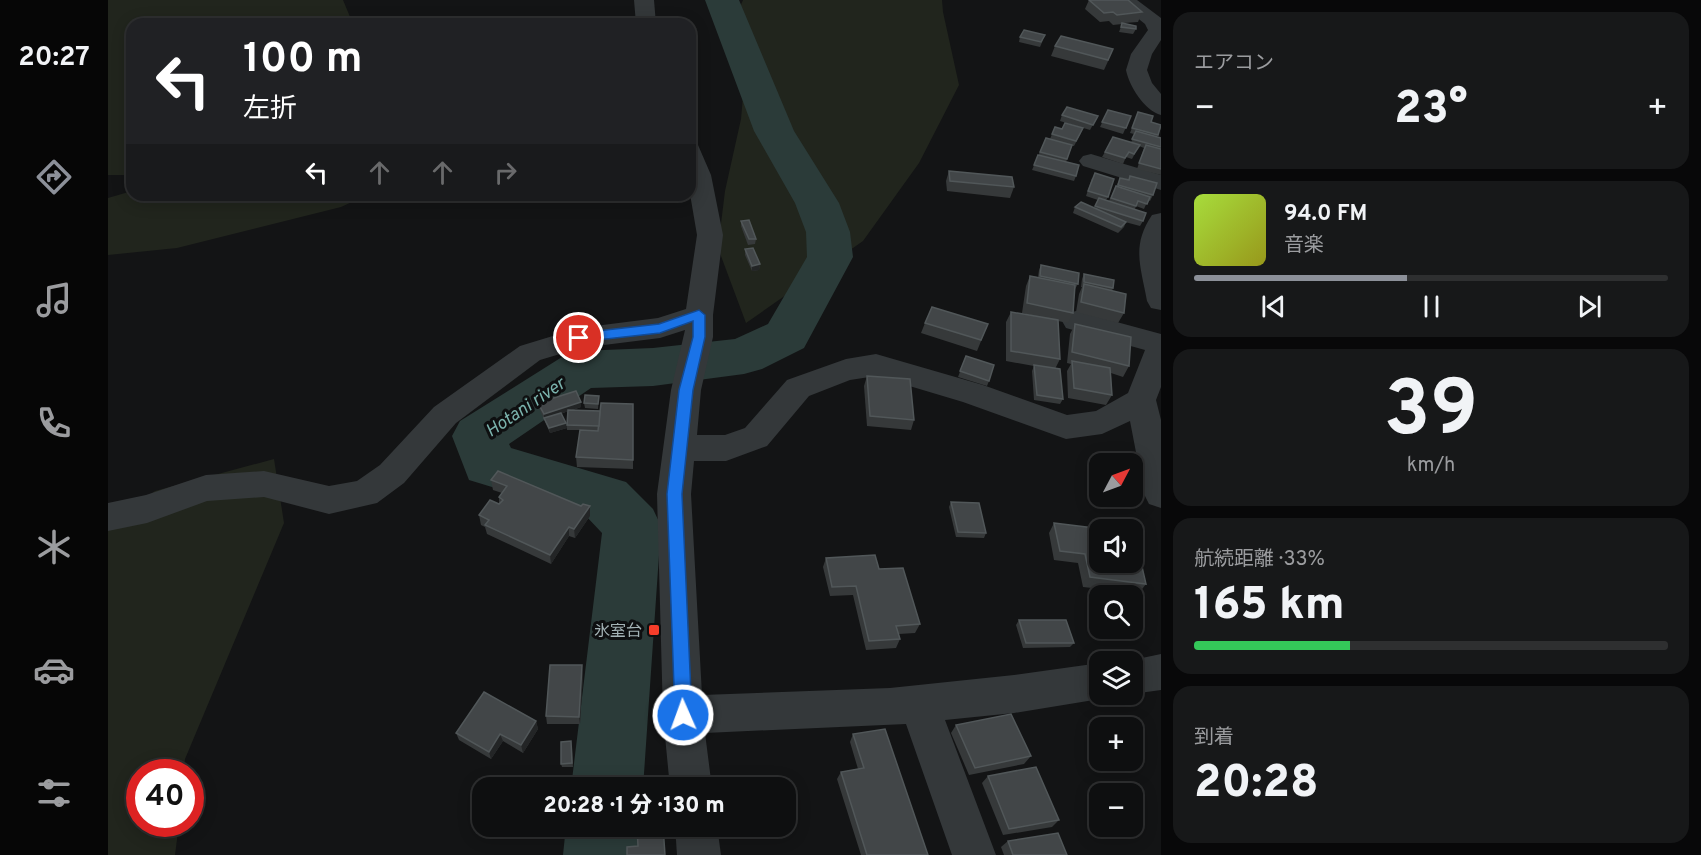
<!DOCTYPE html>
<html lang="ja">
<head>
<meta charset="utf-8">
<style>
	:root { --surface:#0e0f10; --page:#171819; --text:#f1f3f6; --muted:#9b9c9f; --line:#2e2f30; --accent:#8c9099 }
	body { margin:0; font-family:Overpass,"Noto Sans JP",sans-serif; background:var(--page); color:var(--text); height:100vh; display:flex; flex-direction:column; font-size:22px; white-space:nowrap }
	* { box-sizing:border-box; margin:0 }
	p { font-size:20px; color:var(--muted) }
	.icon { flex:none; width:33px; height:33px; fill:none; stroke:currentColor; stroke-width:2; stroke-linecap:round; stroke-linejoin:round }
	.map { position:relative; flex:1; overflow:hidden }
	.panel { display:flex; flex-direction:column; gap:12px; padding:12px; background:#080809; width:540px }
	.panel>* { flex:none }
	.hud { position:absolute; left:18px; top:18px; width:570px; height:183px; border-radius:18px; box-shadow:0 3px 15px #0003,0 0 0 2px var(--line); background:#202124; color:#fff; overflow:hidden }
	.needle { width:39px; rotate:49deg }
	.tools { position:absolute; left:981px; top:453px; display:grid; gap:12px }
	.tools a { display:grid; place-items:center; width:54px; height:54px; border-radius:12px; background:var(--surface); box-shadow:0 3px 15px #0003,0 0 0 2px var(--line); font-size:30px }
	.speed { position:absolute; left:18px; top:759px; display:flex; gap:12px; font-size:30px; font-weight:700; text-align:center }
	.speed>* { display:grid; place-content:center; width:78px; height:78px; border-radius:50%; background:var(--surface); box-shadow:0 3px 15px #0003,0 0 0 2px var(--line); line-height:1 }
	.speed .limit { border:9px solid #d22; background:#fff; color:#111 }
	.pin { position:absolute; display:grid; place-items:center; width:51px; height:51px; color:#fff; margin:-26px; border:3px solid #fff; border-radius:50%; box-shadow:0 2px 6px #0007 }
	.me { position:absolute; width:66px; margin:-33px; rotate:358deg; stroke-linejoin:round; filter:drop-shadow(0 0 4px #0008) }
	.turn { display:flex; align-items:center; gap:21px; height:126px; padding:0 18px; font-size:27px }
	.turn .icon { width:78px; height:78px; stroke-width:2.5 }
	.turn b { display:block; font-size:42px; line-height:51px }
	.lanes { display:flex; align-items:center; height:57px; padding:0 18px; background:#0003; justify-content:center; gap:30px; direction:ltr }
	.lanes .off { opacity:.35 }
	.big { font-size:45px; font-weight:800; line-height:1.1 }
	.panel .tile { flex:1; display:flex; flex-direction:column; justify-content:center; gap:9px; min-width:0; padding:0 21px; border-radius:18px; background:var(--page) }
	.panel .dial { align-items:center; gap:0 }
	.dial b { font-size:78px; line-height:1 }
	.song { display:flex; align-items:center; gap:18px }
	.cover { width:72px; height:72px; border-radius:9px; background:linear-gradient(135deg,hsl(80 70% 55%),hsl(60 70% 35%)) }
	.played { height:6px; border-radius:3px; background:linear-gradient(90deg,var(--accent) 45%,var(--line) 45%) }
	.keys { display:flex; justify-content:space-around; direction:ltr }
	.heat { display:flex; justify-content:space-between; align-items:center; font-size:33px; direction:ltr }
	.charge { height:9px; border-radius:4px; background:linear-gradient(90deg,#34c759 33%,var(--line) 0) }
	.trip { position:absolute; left:364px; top:777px; width:324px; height:60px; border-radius:18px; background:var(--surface); box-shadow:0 3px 15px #0003,0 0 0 2px var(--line); font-weight:800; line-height:60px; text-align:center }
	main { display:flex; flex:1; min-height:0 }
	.tab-bar { display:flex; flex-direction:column; width:108px; justify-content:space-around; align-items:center; background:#060606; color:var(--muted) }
	.tab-bar .icon { width:42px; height:42px }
	.tab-bar .active { color:var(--accent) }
	.tab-bar b { font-size:27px; color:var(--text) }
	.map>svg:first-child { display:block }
</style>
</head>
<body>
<main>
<nav class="tab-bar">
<b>20:27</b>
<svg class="icon active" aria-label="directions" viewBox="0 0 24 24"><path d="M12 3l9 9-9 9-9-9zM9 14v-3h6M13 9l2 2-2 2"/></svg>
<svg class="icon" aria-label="music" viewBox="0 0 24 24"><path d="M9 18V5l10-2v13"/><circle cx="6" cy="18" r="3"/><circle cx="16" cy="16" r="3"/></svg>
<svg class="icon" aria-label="phone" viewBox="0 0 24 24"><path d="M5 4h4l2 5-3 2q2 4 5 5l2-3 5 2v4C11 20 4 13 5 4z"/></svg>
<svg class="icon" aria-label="climate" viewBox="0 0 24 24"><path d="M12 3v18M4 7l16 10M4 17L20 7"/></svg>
<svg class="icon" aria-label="car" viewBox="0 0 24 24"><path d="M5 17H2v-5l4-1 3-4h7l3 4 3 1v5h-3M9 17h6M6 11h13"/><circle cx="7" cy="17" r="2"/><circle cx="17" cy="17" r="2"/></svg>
<svg class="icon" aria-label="filters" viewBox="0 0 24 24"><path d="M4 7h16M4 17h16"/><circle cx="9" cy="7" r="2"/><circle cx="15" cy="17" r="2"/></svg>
</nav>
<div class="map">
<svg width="1053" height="855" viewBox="0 0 1053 855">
	<rect width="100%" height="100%" fill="#131415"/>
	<!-- green -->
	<g fill="#21251d">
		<polygon points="0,0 235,0 245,24 24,24 24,175 0,175"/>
		<polygon points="635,0 834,0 835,12 851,85 811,163 755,241 638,323 610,248 617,191 633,119 638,63 626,21"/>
		<polygon points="24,191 24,195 259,195 233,207 69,248 0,255 0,198"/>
		<polygon points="166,459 176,523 77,759 76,772 32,772 32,824 71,824 67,855 0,855 0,523 47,491"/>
	</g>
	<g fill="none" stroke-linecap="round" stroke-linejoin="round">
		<!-- river -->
		<g fill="#2b3b39" fill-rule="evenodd">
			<polygon points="597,0 631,0 686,131 731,203 742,232 745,257 696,348 654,369 636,374 545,386 483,388 401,444 403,448 518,482 545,509 553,526 535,788 463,788 494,533 478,516 361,480 344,436 352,421 454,357 472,351 545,348 627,339 660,324 699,257 698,232 687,203 646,131"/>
			<polygon points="458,826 532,826 529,855 455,855"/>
		</g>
		<!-- minor -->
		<g fill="#34383a" fill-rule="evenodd">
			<polygon points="526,0 546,0 548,24 528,24"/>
			<path d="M 1007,0 L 1029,0 L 1053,18 L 1053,40 L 1044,54 L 1039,70 L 1044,83 L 1053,94 L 1053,115 C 1037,111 1021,86 1018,70 L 1023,54 L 1040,30 L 1037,24 Z"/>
			<polygon points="582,143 590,145 603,175 615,235 605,315 605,337 593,390 589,435 617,435 637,428 679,380 738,359 768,354 875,385 959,415 988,411 1020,393 1037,350 958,328 954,321 958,314 968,311 1053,334 1053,387 1048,400 1053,420 1053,508 1041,504 1036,494 1022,421 994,434 958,439 855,402 768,376 742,380 701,396 659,446 618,461 586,461 583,494 594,695 782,688 906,675 992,663 992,694 1004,694 992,699 906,713 837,720 888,855 844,855 798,724 597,733 604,788 562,788 555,715 549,494 563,390 577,330 552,338 472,348 432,360 348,423 296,483 269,503 221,514 156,497 99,501 39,523 0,531 0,503 38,495 98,475 156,471 221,486 249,481 272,465 326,407 412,346 471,328 550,318 578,309 589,235 582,194"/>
			<polygon points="983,154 1053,175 1053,190 975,166 971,161 975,156"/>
			<path d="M 1053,213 L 1053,310 L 1043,308 L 1039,301 C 1033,267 1023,246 1044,215 Z"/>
			<polygon points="1053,654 1053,690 1024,694 1024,662 1015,662"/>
			<polygon points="567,826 609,826 613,855 569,855"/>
		</g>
	</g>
	<!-- wall -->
	<g fill="#36393a">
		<polygon points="981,0 1034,12 1030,22 1016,23 1028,29 1025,34 1011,32 1014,24 1005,25 1001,21 992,22 977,9"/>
		<polygon points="912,37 935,40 932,47 911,42"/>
		<polygon points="947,46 1001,59 996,70 943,56"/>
		<polygon points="1000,110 1023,116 1015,134 992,127"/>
		<polygon points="1030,112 1043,122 1053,128 1049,137 1053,138 1053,175 1029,169 1036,148 1031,146 1024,159 1018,157 1015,164 994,157 997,152 1023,143 1026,134 1022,133"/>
		<polygon points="954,115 987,121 982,130 952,121"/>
		<polygon points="973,133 966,146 964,146 958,162 968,176 966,181 924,170 938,138 942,139 944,134"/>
		<polygon points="841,171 906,187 902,198 839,191 838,181"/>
		<polygon points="1022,176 1045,195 1042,201 1040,200 1036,209 1028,206 1027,209 1035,221 1032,226 1017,222 1018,222 1016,227 1010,233 965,213 967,207 987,208 990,200 978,196 984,178 1000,197 998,200 1001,201 1012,178 1020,180"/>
		<polygon points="633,221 648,239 647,244 640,245 633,226"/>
		<polygon points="637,249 652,264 651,270 644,271 637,255"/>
		<polygon points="933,265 970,284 967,289 965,313 960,323 950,321 952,359 947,369 955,399 952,404 926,400 924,371 926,366 898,361 898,322 903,312 931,317 914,313 918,286 922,276 930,277 931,270"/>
		<polygon points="976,274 1005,288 1004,291 1016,313 1010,323 968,312 971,294 974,287 973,287 974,279"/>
		<polygon points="817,323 880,324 869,351 813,333"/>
		<polygon points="967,324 1021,366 1015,377 1003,373 1004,395 998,405 960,398 959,371 963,364 959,363 962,334"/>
		<polygon points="858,356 881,381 879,386 850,377"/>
		<polygon points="759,376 806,420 803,430 759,426 756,386"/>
		<polygon points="491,396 490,409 477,408 476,403"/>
		<polygon points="473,402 473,407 465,410 492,411 525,404 525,469 469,467 468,457 472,430 459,430 459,425 460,411 453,414 458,423 459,428 442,433 431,408 430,403"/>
		<polygon points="383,480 482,516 467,538 461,536 443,564 379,534 377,527 373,525 371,515 391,504 391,497 394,493 385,490"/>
		<polygon points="843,502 878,533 876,538 848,537 841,507"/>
		<polygon points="946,523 1038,584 1031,593 975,587 970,563 946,560 941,533"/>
		<polygon points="718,558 771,569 812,624 807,633 791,634 792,639 788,648 758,650 745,595 722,596 715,567"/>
		<polygon points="911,620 966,643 962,647 915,648 908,625"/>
		<polygon points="475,674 472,724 439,724 438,716"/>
		<polygon points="428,721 430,729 415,753 395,741 383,759 351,740 348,733"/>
		<polygon points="848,725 923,756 916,764 861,775 843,733"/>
		<polygon points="745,734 820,855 753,855 729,779 733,772 750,769 742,742"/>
		<polygon points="464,745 465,767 454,767 453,764"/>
		<polygon points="880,776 951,820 944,827 895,835 874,783"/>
		<polygon points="900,841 959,855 896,855 893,847"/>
	</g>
	<!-- shaded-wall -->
	<g fill="#232526">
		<polygon points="652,264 651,270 644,271 644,266"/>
		<polygon points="473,402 473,407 436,419 436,414"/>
		<polygon points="458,423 459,428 442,433 441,428"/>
		<polygon points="482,506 482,516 467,538 466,529"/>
		<polygon points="461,527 461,536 443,564 442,555"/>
		<polygon points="474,665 475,674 472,724 471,717"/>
		<polygon points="428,721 430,729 415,753 413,745"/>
		<polygon points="392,734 395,741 383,759 381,752"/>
	</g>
	<!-- building -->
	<g fill="#424648" stroke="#515759" stroke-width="1.5">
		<polygon points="981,0 1020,0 1034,12 1009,15 1005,12 996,13"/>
		<polygon points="1014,23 1028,26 1028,29 1013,27"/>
		<polygon points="916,30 937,35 933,42 912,37"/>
		<polygon points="953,36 1005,49 1000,60 947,46"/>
		<polygon points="959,107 990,116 985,125 954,115"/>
		<polygon points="1000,110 1023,116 1018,128 994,122"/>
		<polygon points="1030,112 1045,116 1043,122 1053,125 1050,135 1024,128"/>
		<polygon points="957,123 975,128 968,141 944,134 947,127 954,129"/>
		<polygon points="1028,131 1053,138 1053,147 1024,139"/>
		<polygon points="1005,137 1032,145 1026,154 1021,152 1017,158 997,152"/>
		<polygon points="938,138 964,145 959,159 932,152"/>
		<polygon points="1038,145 1053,149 1053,169 1031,163"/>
		<polygon points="930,155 971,165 968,176 926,165"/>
		<polygon points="841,171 904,177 906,187 842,181"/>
		<polygon points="987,173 1006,179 1000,197 980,191"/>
		<polygon points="1022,176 1049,183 1045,195 1010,185 1012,178 1021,180"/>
		<polygon points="1008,186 1042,197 1039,204 1030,201 1028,206 1003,198"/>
		<polygon points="991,198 1038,213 1035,221 987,206"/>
		<polygon points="973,202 1018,222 1013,227 967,207"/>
		<polygon points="641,220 648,239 641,239 633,221"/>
		<polygon points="645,248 652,264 644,266 637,249"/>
		<polygon points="933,265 971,273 970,284 932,276"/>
		<polygon points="976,274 1006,280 1005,288 976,282"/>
		<polygon points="922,276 967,285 965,313 919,303"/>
		<polygon points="976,284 1018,294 1016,313 973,302"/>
		<polygon points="824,307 880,324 873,340 817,323"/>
		<polygon points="903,312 950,320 952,359 903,351"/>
		<polygon points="967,324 1023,337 1021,366 964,352"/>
		<polygon points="858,356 886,365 881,381 852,371"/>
		<polygon points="964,361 1002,368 1004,395 966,388"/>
		<polygon points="926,365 952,369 955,399 929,395"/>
		<polygon points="759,376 802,379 806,420 762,416"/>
		<polygon points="468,391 473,402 436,414 430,403"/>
		<polygon points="477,395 491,396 490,404 476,403"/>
		<polygon points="493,403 525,404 525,460 468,457 472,430 490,431"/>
		<polygon points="460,410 492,411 491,426 459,425"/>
		<polygon points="453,413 458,423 441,428 436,418"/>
		<polygon points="390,471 473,506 475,504 482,506 466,529 461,527 442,555 377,525 381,520 371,515 382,500 391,504 395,500 391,497 399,486 383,480"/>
		<polygon points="843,502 871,503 878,533 850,532"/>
		<polygon points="946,523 1003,530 992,530 992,562 1024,562 1024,532 1026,532 1038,584 982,577 977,554 952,551"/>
		<polygon points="767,555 771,569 795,568 812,624 788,626 792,639 761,641 748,586 724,587 718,558"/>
		<polygon points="911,620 958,620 966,643 918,643"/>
		<polygon points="442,665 474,665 471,717 438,716"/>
		<polygon points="376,692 428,721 413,745 392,734 381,752 348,733"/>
		<polygon points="903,714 923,756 867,768 848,725"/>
		<polygon points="777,729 820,855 759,855 733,772 756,768 745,734"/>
		<polygon points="463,741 464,763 453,764 453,742"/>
		<polygon points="928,767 951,820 901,829 880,776"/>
		<polygon points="529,826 555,826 557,855 519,855 519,847 530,846"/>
		<polygon points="950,833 959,855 905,855 900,841"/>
	</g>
	<!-- route -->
	<polygon fill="#1a73e8" stroke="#114b97" stroke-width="1.5" points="591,310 597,315 597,337 585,390 574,494 584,715 581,721 575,723 569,721 567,715 559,494 571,390 585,337 585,321 552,333 471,342 465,338 471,333 551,324"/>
	<!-- markers -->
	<rect fill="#f63d2a" stroke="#0e0f10" stroke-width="2" x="540" y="624" width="12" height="12" rx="3"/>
	<g text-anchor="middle" stroke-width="6" stroke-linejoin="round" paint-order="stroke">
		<!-- poi labels -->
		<g font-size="16" fill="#a4b3b6" stroke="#0e0f10" text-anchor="end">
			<text x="534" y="636">氷室台</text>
		</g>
		<!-- water labels -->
		<g font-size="18" font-style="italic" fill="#7ab2ac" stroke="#0e0f10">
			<text transform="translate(417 407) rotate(-34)" y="6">Hotani river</text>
		</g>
	</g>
</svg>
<div class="tools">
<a><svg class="needle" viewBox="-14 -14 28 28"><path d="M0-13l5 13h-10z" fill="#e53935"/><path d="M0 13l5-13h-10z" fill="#9b9c9f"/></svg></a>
<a><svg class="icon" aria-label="sound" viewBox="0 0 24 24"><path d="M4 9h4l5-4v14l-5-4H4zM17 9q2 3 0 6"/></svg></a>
<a><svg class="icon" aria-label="search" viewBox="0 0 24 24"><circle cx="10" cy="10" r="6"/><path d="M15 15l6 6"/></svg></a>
<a><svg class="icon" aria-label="layers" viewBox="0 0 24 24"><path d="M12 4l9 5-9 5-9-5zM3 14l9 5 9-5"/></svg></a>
<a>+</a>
<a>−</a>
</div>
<div class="speed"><div class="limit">40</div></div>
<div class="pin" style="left:471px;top:338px;background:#d93025"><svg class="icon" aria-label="arrive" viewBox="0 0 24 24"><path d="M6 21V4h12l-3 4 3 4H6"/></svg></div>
<svg class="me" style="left:575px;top:715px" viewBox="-20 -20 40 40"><circle r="17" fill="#1a73e8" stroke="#fff" stroke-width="3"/><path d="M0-11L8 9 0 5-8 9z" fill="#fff"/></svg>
<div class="trip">20:28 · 1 分 · 130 m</div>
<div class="hud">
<div class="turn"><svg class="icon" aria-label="left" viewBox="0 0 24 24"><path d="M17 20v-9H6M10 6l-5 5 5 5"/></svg><div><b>100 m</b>左折</div></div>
<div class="lanes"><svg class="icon" aria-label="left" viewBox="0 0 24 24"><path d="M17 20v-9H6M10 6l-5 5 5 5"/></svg><svg class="icon off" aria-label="ahead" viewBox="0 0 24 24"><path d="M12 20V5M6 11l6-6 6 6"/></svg><svg class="icon off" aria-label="ahead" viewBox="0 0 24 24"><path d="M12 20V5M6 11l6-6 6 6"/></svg><svg class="icon off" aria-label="right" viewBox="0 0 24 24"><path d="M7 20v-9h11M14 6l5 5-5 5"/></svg></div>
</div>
</div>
<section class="panel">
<div class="tile"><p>エアコン</p>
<div class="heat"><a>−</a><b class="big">23°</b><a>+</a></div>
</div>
<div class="tile">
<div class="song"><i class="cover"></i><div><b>94.0 FM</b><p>音楽</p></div></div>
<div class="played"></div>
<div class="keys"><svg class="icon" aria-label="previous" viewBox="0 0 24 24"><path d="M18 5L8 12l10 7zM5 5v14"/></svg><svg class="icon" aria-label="pause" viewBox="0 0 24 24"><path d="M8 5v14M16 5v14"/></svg><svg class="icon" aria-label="next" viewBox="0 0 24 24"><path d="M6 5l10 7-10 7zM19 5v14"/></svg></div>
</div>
<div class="tile dial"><b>39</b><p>km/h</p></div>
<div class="tile"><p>航続距離 · 33%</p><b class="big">165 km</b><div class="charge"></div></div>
<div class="tile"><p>到着</p><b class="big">20:28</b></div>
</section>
</main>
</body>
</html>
